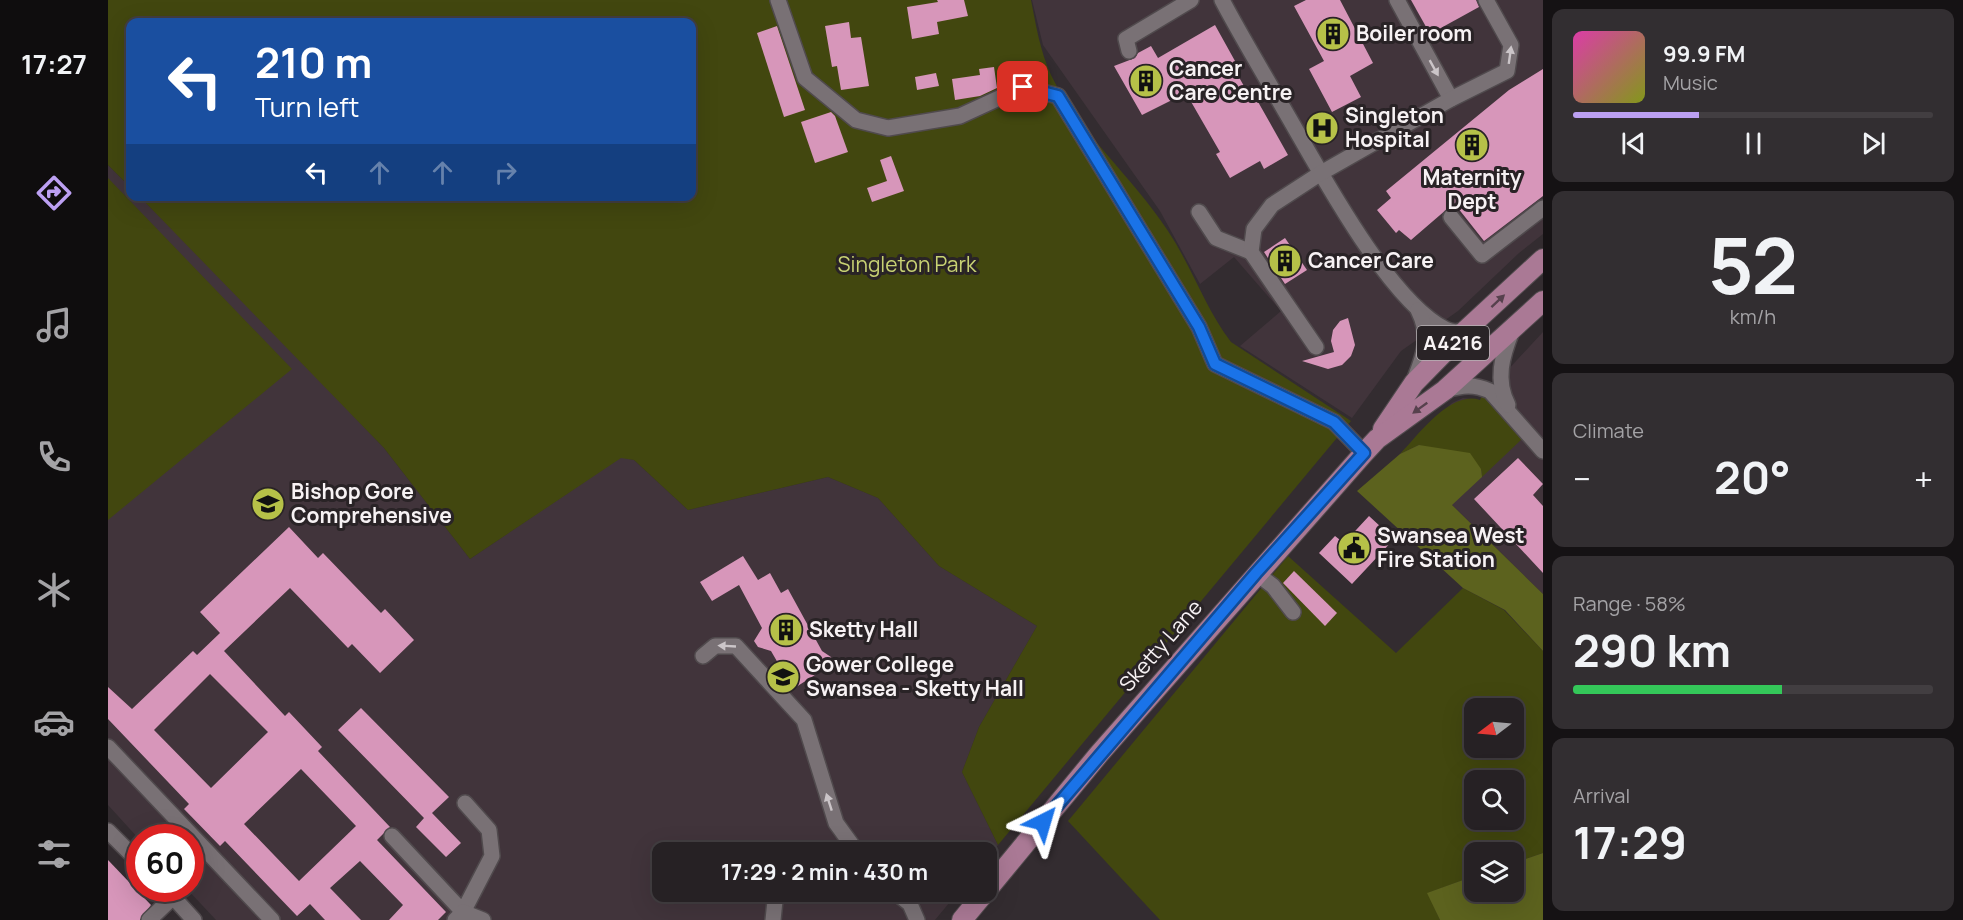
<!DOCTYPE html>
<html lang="en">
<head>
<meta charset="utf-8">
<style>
	:root { --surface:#262124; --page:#322e31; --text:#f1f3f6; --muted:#a4a3a6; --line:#423e41; --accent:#bca0f2 }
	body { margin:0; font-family:Manrope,sans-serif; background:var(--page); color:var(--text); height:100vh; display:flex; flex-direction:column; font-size:22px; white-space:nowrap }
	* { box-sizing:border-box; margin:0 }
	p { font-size:20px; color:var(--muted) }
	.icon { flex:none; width:33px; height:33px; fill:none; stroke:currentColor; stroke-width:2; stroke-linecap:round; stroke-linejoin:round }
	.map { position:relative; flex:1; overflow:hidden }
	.details { display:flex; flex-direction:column; gap:9px; padding:9px; background:#151214; width:420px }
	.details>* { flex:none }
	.guide { position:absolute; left:18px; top:18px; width:570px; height:183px; border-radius:12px; box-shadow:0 6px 24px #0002,0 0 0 2px var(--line); background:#1a4fa0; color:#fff; overflow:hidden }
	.needle { width:39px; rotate:254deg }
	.tools { position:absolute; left:1356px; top:698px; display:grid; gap:12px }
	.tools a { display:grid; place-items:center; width:60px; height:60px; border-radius:12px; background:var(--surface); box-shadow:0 6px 24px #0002,0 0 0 2px var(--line); font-size:30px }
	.speed { position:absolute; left:18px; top:824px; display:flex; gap:12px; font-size:30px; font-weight:700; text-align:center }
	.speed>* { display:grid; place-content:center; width:78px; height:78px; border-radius:50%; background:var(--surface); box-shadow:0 6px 24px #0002,0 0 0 2px var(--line); line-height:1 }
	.speed .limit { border:9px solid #d22; background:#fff; color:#111 }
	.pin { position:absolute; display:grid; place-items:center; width:51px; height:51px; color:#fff; margin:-26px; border-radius:12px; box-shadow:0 3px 9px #0006 }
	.me { position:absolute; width:66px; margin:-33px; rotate:40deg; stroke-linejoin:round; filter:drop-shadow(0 0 4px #0008) }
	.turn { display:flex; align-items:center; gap:21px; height:126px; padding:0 30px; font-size:27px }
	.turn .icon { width:78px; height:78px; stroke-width:2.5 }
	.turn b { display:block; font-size:42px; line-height:51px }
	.lanes { display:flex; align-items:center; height:57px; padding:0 30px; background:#0003; justify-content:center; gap:30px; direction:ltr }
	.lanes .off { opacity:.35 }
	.big { font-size:45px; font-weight:700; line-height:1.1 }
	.details .card { flex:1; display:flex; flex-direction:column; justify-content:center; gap:9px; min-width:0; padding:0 21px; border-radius:12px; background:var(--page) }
	.details .dial { align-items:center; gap:0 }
	.dial b { font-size:78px; line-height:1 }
	.song { display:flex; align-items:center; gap:18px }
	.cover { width:72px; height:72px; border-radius:9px; background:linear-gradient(135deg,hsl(320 70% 55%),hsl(70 70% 35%)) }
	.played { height:6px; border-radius:3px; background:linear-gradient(90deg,var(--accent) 35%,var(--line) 35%) }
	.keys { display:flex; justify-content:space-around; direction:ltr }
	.heat { display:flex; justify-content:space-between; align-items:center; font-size:33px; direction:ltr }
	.charge { height:9px; border-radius:4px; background:linear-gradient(90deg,#34c759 58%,var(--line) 0) }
	.trip { position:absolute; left:544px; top:842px; width:345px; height:60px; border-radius:12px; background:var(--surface); box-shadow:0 6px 24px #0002,0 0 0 2px var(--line); font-weight:700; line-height:60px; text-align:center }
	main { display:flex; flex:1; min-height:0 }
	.dock { display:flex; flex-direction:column; width:108px; justify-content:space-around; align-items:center; background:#0f0d0e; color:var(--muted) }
	.dock .icon { width:42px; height:42px }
	.dock .on { color:var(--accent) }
	.dock b { font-size:27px; color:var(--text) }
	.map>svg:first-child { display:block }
</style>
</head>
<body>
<main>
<nav class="dock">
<b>17:27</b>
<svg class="icon on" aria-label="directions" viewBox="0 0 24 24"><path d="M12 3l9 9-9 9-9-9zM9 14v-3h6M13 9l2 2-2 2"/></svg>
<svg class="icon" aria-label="music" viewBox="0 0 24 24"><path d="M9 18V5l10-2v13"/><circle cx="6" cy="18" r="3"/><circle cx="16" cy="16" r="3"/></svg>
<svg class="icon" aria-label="phone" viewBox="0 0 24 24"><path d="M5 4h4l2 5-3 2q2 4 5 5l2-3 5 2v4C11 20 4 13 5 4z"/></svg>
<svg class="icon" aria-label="climate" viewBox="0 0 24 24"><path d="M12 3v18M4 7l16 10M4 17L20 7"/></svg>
<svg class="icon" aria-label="car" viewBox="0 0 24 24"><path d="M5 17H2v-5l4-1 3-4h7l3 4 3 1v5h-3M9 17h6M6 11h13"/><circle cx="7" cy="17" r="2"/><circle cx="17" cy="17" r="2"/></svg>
<svg class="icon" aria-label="filters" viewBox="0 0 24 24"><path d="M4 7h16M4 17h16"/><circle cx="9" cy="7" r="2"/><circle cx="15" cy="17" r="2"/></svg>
</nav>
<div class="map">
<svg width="1435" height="920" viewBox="0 0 1435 920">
	<rect width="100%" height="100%" fill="#332c30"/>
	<!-- built -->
	<g fill="#41343b">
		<polygon points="924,0 1435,0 1435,234 1411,253 1350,311 1293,351 1244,418 1132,346 1173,311 1126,257 1092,284 1052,211 935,45"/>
		<polygon points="0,165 22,187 22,196 32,197 98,261 276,448 362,559 513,457 526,460 580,510 720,477 770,498 831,566 929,626 871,727 854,772 890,845 879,857 879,852 555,852 555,891 851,891 827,920 108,920 78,888 82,888 82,837 31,839 0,805"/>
		<polygon points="1435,332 1435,594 1292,454 1344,403 1355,398 1372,400"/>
	</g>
	<!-- green -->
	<g fill="#42470f" fill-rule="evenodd">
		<path d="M 0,0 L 923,0 C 928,25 932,51 943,75 C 971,133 1025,177 1060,231 C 1084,267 1097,308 1123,342 L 1243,421 L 890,845 L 854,772 L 871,727 L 929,626 L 831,566 L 770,498 L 720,477 L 580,510 L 526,460 L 513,458 L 362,559 L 276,448 L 32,197 L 584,196 L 584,22 L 22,22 L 22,187 L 0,165 Z"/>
		<polygon points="0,178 184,369 0,520"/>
		<path d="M 1374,395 L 1389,407 L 1414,439 L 1374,477 L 1373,469 L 1311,445 L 1292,454 C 1311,434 1343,390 1372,400 Z"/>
		<path d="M 1180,556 L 1288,653 L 1355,588 L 1396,610 L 1435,651 L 1435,853 L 1406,863 L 1406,852 L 1366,852 L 1366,876 L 1320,893 L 1332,920 L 1052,920 L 960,821 ZM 1366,708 L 1406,708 L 1406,747 L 1366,747 ZM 1366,780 L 1406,780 L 1406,819 L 1366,819 Z"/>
	</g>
	<!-- forest -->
	<g fill="#5c621e">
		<polygon points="1311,445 1362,453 1373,469 1374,477 1344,505 1435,594 1435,651 1397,610 1355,588 1249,491 1292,454"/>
		<polygon points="1435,853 1435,920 1332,920 1319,893 1366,876 1366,891 1406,891 1406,863"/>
	</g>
	<!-- building -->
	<g fill="#d796ba" fill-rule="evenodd">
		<polygon points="829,0 856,0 860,16 829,22 831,34 804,39 799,7 830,2"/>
		<polygon points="1198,0 1232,0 1265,63 1242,76 1253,97 1224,112 1201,69 1216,61 1186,6"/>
		<polygon points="1303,0 1368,0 1371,7 1322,34"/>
		<polygon points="741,22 743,38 753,37 761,86 733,90 729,66 724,67 717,26"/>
		<polygon points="1107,25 1132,70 1128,72 1145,102 1149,100 1180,155 1156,169 1152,161 1122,178 1108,154 1112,152 1078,93 1034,115 1006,66 1027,58 1030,53 1043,46 1050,58"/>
		<polygon points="669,26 697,110 676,117 649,33"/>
		<polygon points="886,67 889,88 872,96 847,100 844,79 872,75 871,69"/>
		<polygon points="1435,69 1435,196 1376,241 1346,203 1303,240 1291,230 1288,233 1269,210 1283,198 1278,191 1401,90"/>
		<polygon points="828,73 831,86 809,90 807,77"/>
		<polygon points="723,112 727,116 740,152 707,163 693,122"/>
		<polygon points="783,156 796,191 764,202 759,188 779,181 772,160"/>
		<polygon points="1177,238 1199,270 1177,284 1156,252"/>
		<polygon points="1240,318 1247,345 1243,356 1234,365 1220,369 1194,361 1226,352 1223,341 1225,330 1232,321"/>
		<polygon points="1410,458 1435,484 1425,495 1435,506 1435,573 1366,499"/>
		<polygon points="1261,516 1286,539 1244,584 1211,553 1227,536 1236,543"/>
		<path d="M 181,527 L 210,558 L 215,553 L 273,613 L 277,609 L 306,640 L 272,673 L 244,644 L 240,648 L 182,588 L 116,651 L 177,716 L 181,712 L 214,747 L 210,751 L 282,827 L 269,840 L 338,912 L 330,920 L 281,920 L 295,905 L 252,861 L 222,888 L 253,920 L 217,920 L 202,904 L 189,916 L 117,841 L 112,846 L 76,809 L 81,804 L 0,719 L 0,687 L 24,709 L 85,651 L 89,655 L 112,633 L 92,612 ZM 102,674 L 160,732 L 103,788 L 46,730 ZM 193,769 L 248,826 L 191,881 L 136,824 Z"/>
		<polygon points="635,556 650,580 662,573 673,593 680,589 714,651 723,657 724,664 685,689 663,651 650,647 646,641 654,628 631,585 604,601 592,582"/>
		<polygon points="1186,571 1229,613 1217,626 1175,583"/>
		<polygon points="253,708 341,797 324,813 353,843 338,857 308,827 316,818 230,730"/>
		<polygon points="0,860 43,905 32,920 0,920"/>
	</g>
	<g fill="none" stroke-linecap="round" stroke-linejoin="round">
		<defs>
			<g id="minor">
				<polyline points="670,0 697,78 748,120 780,128 852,116 915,87 950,96 1091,327 1107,364 1226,422 1256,453"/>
				<path d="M 1114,0 C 1134,38 1156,74 1177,111 C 1211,169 1279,299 1337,329 C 1345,333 1351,332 1359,329"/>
				<polyline points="1289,0 1343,99"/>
				<polyline points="1021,51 1018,39 1083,0"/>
				<polyline points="1091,212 1108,238 1143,252"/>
				<polyline points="1343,217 1374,255 1435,208"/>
				<polyline points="1208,347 1143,252 1146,229 1164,205 1213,173 1343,99 1399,71 1403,45 1378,0"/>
				<path d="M 1307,378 C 1317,353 1323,336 1310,310"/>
				<path d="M 1338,390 C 1355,385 1366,384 1382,391 L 1435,451"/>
				<path d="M 1400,405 C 1387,380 1394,356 1404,331"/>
				<polyline points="1148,573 1165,586 1185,612"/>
				<polyline points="595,656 607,646 628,646 696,720 728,823 749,852"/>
				<polyline points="0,747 164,920"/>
				<polyline points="0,831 32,863"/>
				<polyline points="284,836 355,912 384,856 381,830 357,803"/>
				<polyline points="57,888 86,920"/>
				<polyline points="786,891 802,904 809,920"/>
				<polyline points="41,920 65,897"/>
				<polyline points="347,920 355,912 375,920"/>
				<polyline points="665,920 668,891"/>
			</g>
			<g id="major">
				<polyline points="1275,429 1306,383 1359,329 1435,259"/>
				<polyline points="879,890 991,754 1256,453 1269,439 1337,390 1435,301"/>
				<polyline points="854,920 878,891"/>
			</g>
		</defs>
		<!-- minor casing -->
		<use href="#minor" stroke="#504a4d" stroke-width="18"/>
		<!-- major casing -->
		<use href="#major" stroke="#504a4d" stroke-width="22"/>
		<!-- minor -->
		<use href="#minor" stroke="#797175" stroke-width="15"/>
		<!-- major -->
		<use href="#major" stroke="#aa7995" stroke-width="20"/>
	</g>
	<!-- one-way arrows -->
	<defs><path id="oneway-solid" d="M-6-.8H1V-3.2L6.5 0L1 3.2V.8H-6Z" transform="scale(1.5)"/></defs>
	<g fill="#cbc5c8">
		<use href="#oneway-solid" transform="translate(1402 55) rotate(-82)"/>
		<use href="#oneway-solid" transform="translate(1326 68) rotate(61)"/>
		<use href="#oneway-solid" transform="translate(619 646) rotate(-177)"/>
		<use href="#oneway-solid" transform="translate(721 802) rotate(-108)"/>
	</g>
	<g fill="#56414d">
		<use href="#oneway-solid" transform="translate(1390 301) rotate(-43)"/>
		<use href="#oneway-solid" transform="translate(1312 408) rotate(144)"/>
	</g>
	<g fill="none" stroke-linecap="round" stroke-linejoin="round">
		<defs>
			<polyline id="route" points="915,87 950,96 1091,327 1107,364 1226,422 1256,453 1148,573 935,822"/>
		</defs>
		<!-- route casing -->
		<use href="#route" stroke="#114b97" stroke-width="15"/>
		<!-- route -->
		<use href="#route" stroke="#1a73e8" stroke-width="10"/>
	</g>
	<!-- icons -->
	<defs>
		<symbol id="building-disc" viewBox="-11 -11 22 22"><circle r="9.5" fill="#b6c148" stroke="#292326"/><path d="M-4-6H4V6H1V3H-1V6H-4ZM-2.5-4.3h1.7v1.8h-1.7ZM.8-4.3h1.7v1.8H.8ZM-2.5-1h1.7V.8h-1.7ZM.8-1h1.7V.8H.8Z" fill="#111"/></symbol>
		<symbol id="hospital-disc" viewBox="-11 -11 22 22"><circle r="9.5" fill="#b6c148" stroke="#292326"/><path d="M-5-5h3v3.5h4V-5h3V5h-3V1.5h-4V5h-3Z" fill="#111"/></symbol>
		<symbol id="school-disc" viewBox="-11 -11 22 22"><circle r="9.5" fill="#b6c148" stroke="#292326"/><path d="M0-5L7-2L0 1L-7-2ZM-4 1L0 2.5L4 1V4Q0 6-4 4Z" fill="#111"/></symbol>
		<symbol id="civic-disc" viewBox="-11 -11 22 22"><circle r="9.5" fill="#b6c148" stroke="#292326"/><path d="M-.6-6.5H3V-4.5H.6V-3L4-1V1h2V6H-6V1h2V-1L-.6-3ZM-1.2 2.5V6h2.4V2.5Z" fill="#111"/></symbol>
		<symbol id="university-disc" viewBox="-11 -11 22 22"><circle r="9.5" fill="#b6c148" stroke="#292326"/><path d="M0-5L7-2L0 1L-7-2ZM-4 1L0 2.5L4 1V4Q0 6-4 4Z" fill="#111"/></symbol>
	</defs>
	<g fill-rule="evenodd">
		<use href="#building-disc" x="1206" y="15" width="38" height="38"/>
		<use href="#building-disc" x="1019" y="62" width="38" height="38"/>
		<use href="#hospital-disc" x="1195" y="109" width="38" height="38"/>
		<use href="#building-disc" x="1345" y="126" width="38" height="38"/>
		<use href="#building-disc" x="1158" y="242" width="38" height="38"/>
		<use href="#school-disc" x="141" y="485" width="38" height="38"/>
		<use href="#civic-disc" x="1227" y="529" width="38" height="38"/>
		<use href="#building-disc" x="659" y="611" width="38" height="38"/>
		<use href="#university-disc" x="656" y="658" width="38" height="38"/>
	</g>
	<g text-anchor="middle" stroke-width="6" stroke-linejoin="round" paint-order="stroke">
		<!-- shield labels -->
		<rect fill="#292326" stroke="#b9b4b6" stroke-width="1.5" x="1309" y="326" width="72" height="34" rx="4.5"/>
		<g font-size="20" font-weight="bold" fill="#f7f2f4">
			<text x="1345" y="350">A4216</text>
		</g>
		<!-- poi labels -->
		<g font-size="21" font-weight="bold" fill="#f7f2f4" stroke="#292326" text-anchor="start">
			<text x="1248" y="41">Boiler room</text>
			<text x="1061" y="76">Cancer<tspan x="1061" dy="24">Care Centre</tspan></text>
			<text x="1237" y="123">Singleton<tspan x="1237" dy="24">Hospital</tspan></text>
			<text x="1364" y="185" text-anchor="middle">Maternity<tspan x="1364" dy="24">Dept</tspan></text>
			<text x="1200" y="268">Cancer Care</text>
			<text x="183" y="499">Bishop Gore<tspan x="183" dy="24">Comprehensive</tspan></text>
			<text x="1269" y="543">Swansea West<tspan x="1269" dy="24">Fire Station</tspan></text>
			<text x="701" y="637">Sketty Hall</text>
			<text x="698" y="672">Gower College<tspan x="698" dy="24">Swansea - Sketty Hall</tspan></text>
		</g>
		<!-- park labels -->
		<g font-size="21" fill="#c8d273" stroke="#292326">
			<text x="799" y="272">Singleton Park</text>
		</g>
		<!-- street labels -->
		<g font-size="21" fill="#f7f2f4" stroke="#292326">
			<text transform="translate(1053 646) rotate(-49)" y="7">Sketty Lane</text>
		</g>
	</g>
</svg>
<div class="tools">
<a><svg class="needle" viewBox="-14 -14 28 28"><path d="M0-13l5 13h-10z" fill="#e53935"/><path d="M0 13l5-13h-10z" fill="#a4a3a6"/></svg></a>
<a><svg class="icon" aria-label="search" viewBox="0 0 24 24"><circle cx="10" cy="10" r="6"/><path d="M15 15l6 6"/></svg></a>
<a><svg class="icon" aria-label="layers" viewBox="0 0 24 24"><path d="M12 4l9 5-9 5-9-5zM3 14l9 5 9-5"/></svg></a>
</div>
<div class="speed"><div class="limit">60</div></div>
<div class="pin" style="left:915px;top:87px;background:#d93025"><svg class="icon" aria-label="arrive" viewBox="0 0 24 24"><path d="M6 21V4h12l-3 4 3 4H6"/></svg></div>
<svg class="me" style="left:935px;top:822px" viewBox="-20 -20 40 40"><path d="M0-17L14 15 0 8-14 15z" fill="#1a73e8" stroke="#fff" stroke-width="4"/></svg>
<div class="trip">17:29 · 2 min · 430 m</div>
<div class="guide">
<div class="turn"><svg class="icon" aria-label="left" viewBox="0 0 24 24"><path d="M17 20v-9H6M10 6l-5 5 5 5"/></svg><div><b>210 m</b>Turn left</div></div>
<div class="lanes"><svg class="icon" aria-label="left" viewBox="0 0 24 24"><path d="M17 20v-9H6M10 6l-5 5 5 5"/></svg><svg class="icon off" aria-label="ahead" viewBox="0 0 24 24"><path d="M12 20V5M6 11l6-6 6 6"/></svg><svg class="icon off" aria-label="ahead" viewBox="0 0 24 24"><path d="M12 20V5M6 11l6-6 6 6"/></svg><svg class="icon off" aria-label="right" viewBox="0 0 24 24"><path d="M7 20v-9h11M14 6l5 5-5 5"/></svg></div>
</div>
</div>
<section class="details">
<div class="card">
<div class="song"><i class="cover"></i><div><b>99.9 FM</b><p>Music</p></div></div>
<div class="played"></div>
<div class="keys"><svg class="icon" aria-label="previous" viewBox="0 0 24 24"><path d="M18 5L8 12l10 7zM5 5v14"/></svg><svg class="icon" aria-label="pause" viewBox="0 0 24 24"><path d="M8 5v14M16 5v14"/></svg><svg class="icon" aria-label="next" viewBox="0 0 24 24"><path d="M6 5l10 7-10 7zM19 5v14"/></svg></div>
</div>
<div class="card dial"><b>52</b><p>km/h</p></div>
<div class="card"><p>Climate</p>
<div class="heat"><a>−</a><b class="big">20°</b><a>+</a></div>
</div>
<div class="card"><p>Range · 58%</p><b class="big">290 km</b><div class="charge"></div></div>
<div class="card"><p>Arrival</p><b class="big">17:29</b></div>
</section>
</main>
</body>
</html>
